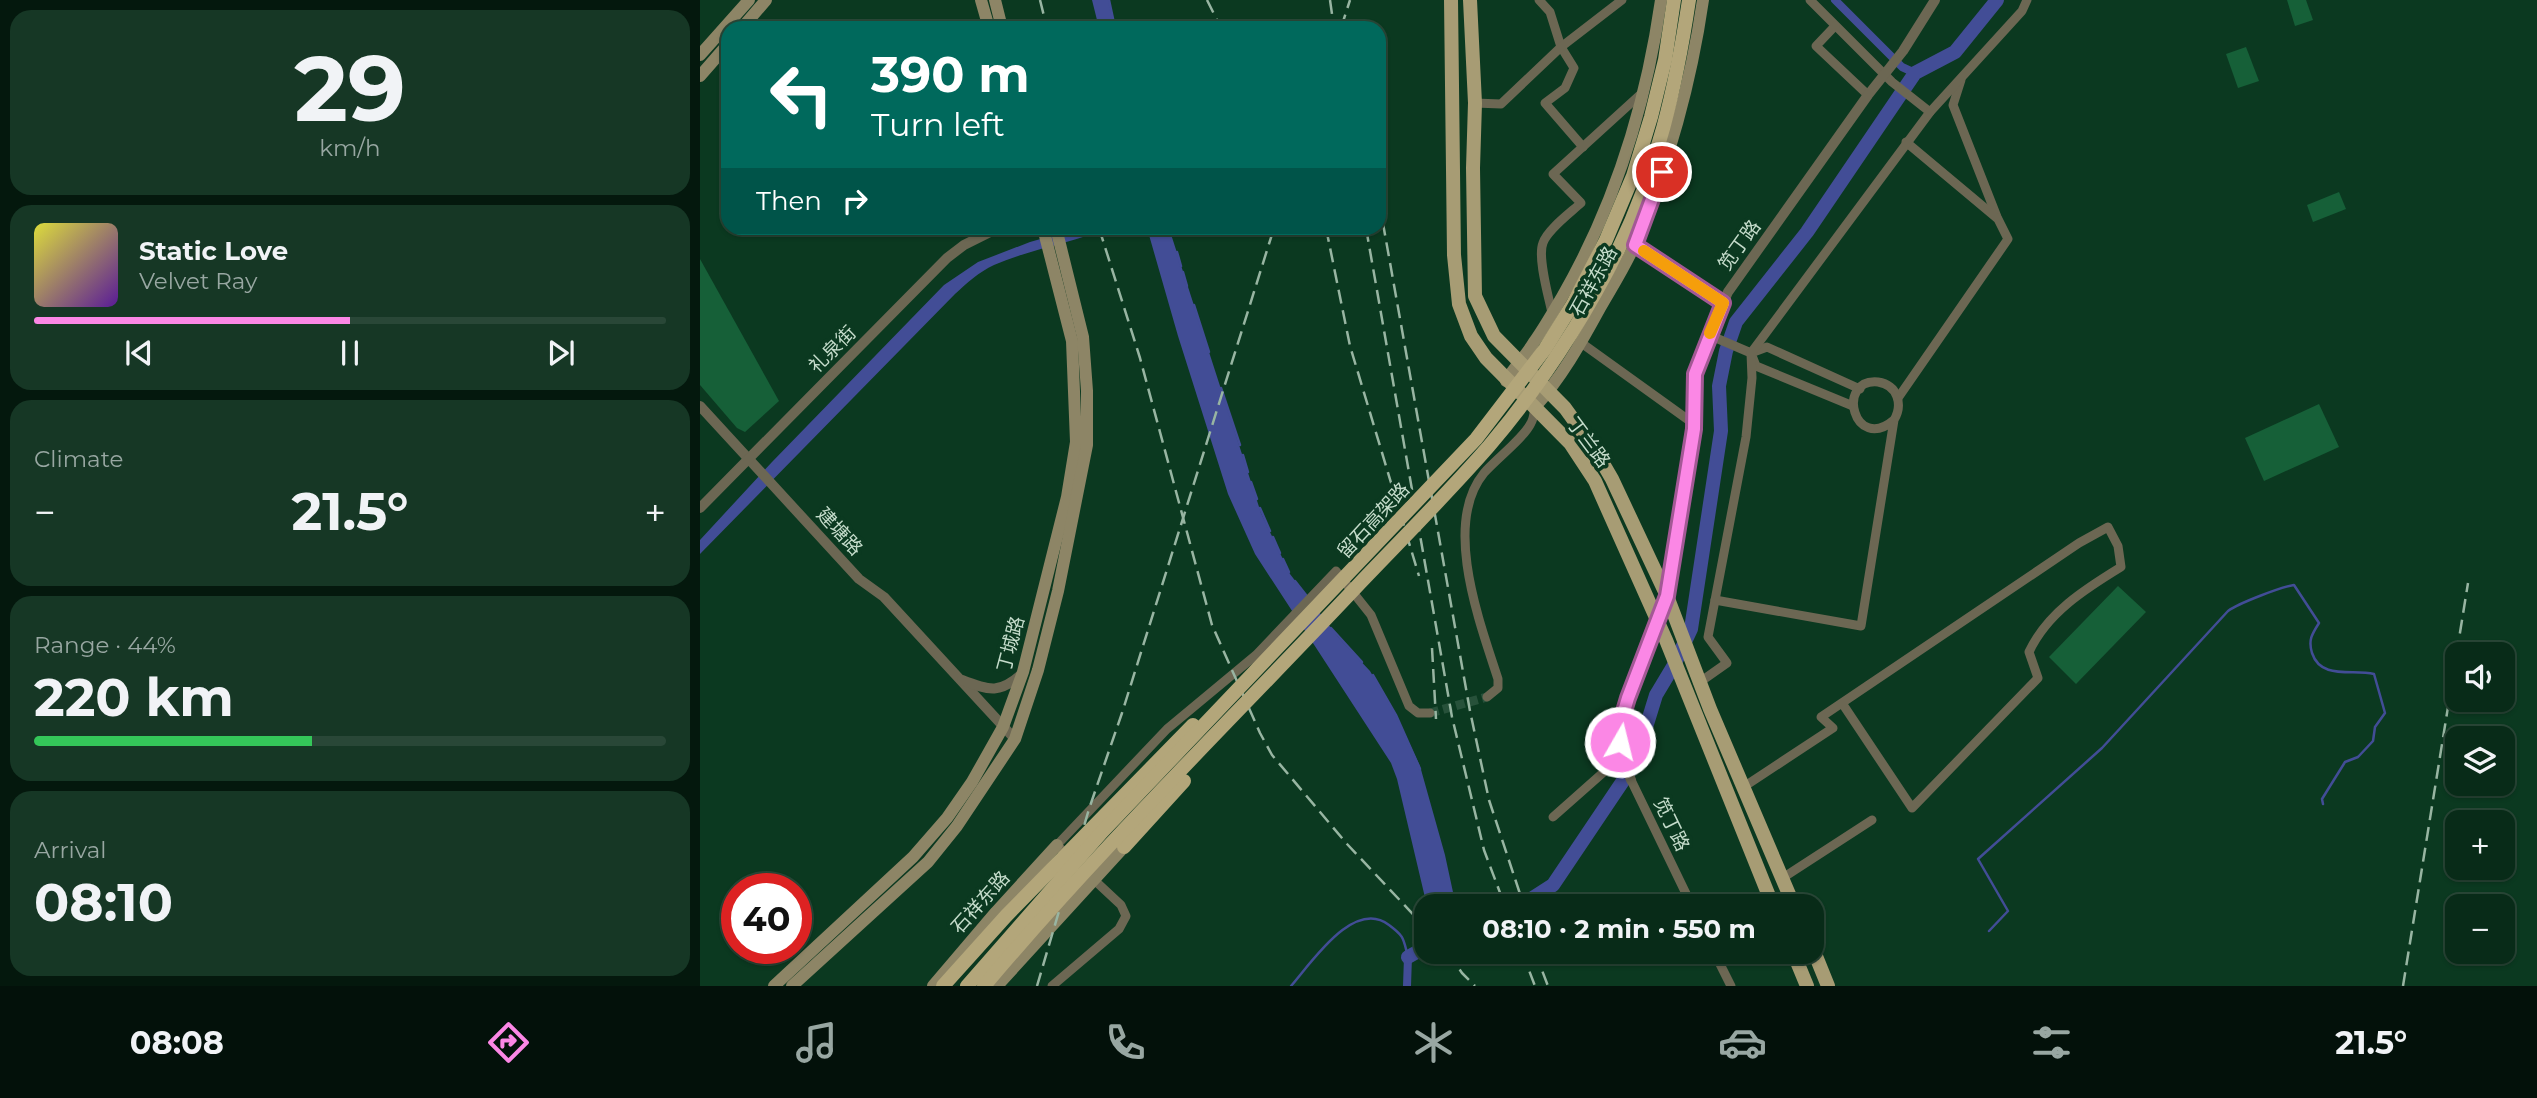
<!DOCTYPE html>
<html lang="en">
<head>
<meta charset="utf-8">
<style>
	:root { --surface:#082b18; --page:#163725; --text:#f1f3f6; --muted:#98a7a2; --line:#294737; --accent:#fb87e5 }
	body { margin:0; font-family:Montserrat,"Noto Sans SC",sans-serif; background:var(--page); color:var(--text); height:100vh; display:flex; flex-direction:column; font-size:26px; white-space:nowrap }
	* { box-sizing:border-box; margin:0 }
	p { font-size:23px; color:var(--muted) }
	.icon { flex:none; width:38px; height:38px; fill:none; stroke:currentColor; stroke-width:2; stroke-linecap:round; stroke-linejoin:round }
	.map { position:relative; flex:1; overflow:hidden }
	.drawer { display:flex; flex-direction:column; gap:10px; padding:10px; background:#04180d; width:700px }
	.drawer>* { flex:none }
	.guide { position:absolute; left:21px; top:21px; width:665px; height:214px; border-radius:21px; box-shadow:0 2px 5px #0004,0 0 0 2px var(--line); background:#00695c; color:#fff; overflow:hidden }
	.tools { position:absolute; left:1745px; top:642px; display:grid; gap:14px }
	.tools a { display:grid; place-items:center; width:70px; height:70px; border-radius:14px; background:var(--surface); box-shadow:0 2px 5px #0004,0 0 0 2px var(--line); font-size:35px }
	.speed { position:absolute; left:21px; top:873px; display:flex; gap:14px; font-size:35px; font-weight:700; text-align:center }
	.speed>* { display:grid; place-content:center; width:91px; height:91px; border-radius:50%; background:var(--surface); box-shadow:0 2px 5px #0004,0 0 0 2px var(--line); line-height:1 }
	.speed .limit { border:10px solid #d22; background:#fff; color:#111 }
	.pin { position:absolute; display:grid; place-items:center; width:60px; height:60px; color:#fff; margin:-30px; border:4px solid #fff; border-radius:50%; box-shadow:0 2px 7px #0007 }
	.me { position:absolute; width:77px; margin:-38px; rotate:8deg; stroke-linejoin:round; filter:drop-shadow(0 0 5px #0008) }
	.turn { display:flex; align-items:center; gap:24px; height:147px; padding:0 35px; font-size:32px }
	.turn .icon { width:91px; height:91px; stroke-width:2.5 }
	.turn b { display:block; font-size:49px; line-height:60px }
	.then { display:flex; align-items:center; height:66px; padding:0 35px; background:#0003; gap:14px; font-size:26px }
	.big { font-size:52px; font-weight:700; line-height:1.1 }
	.drawer .card { flex:1; display:flex; flex-direction:column; justify-content:center; gap:10px; min-width:0; padding:0 24px; border-radius:21px; background:var(--page) }
	.drawer .dial { align-items:center; gap:0 }
	.dial b { font-size:91px; line-height:1 }
	.song { display:flex; align-items:center; gap:21px }
	.cover { width:84px; height:84px; border-radius:10px; background:linear-gradient(135deg,hsl(60 70% 55%),hsl(270 70% 35%)) }
	.played { height:7px; border-radius:4px; background:linear-gradient(90deg,var(--accent) 50%,var(--line) 50%) }
	.keys { display:flex; justify-content:space-around; direction:ltr }
	.heat { display:flex; justify-content:space-between; align-items:center; font-size:38px; direction:ltr }
	.charge { height:10px; border-radius:5px; background:linear-gradient(90deg,#34c759 44%,var(--line) 0) }
	.trip { position:absolute; left:714px; top:894px; width:410px; height:70px; border-radius:21px; background:var(--surface); box-shadow:0 2px 5px #0004,0 0 0 2px var(--line); font-weight:700; line-height:70px; text-align:center }
	.menu { display:flex; height:112px; justify-content:space-around; align-items:center; background:#03110a; color:var(--muted) }
	.menu .icon { width:49px; height:49px }
	.menu .selected { color:var(--accent) }
	.menu b { font-size:32px; color:var(--text) }
	main { display:flex; flex:1; min-height:0 }
	.map>svg:first-child { display:block }
</style>
</head>
<body>
<main>
<section class="drawer">
<div class="card dial"><b>29</b><p>km/h</p></div>
<div class="card">
<div class="song"><i class="cover"></i><div><b>Static Love</b><p>Velvet Ray</p></div></div>
<div class="played"></div>
<div class="keys"><svg class="icon" aria-label="previous" viewBox="0 0 24 24"><path d="M18 5L8 12l10 7zM5 5v14"/></svg><svg class="icon" aria-label="pause" viewBox="0 0 24 24"><path d="M8 5v14M16 5v14"/></svg><svg class="icon" aria-label="next" viewBox="0 0 24 24"><path d="M6 5l10 7-10 7zM19 5v14"/></svg></div>
</div>
<div class="card"><p>Climate</p>
<div class="heat"><a>−</a><b class="big">21.5°</b><a>+</a></div>
</div>
<div class="card"><p>Range · 44%</p><b class="big">220 km</b><div class="charge"></div></div>
<div class="card"><p>Arrival</p><b class="big">08:10</b></div>
</section>
<div class="map">
<svg width="1837" height="986" viewBox="0 0 1837 986">
	<rect width="100%" height="100%" fill="#0b3920"/>
	<!-- green -->
	<g fill="#166038">
		<polygon points="1587,0 1606,0 1613,20 1595,26"/>
		<polygon points="1546,47 1559,81 1538,88 1526,54"/>
		<polygon points="1639,192 1646,209 1613,222 1607,205"/>
		<polygon points="0,259 79,401 45,432 37,428 0,385"/>
		<polygon points="1619,404 1639,447 1564,481 1545,438"/>
		<polygon points="1418,586 1446,612 1376,684 1349,657"/>
	</g>
	<!-- water -->
	<g fill="#424d96">
		<polygon points="392,0 409,0 415,28 399,28"/>
		<path d="M 379,228 L 408,228 C 372,243 331,249 294,265 C 279,272 267,283 255,294 L 0,554 L 0,540 L 72,462 L 244,285 L 278,262 L 330,242 Z"/>
		<polygon points="447,228 469,228 561,513 590,574 638,637 670,671 696,715 720,766 745,855 756,906 727,906 697,779 691,763 555,554 528,494 478,336"/>
	</g>
	<g fill="none" stroke-linecap="round" stroke-linejoin="round">
		<!-- stream -->
		<g stroke="#424d96" stroke-width="2.5">
			<polyline points="409,0 415,28"/>
			<polyline points="477,252 481,266"/>
			<polyline points="483,272 487,286"/>
			<polyline points="494,305 509,352"/>
			<polyline points="521,388 540,445"/>
			<polyline points="543,455 548,472"/>
			<polyline points="551,482 557,499"/>
			<polyline points="560,508 570,531"/>
			<polyline points="573,537 580,553"/>
			<polyline points="583,559 589,572"/>
			<polyline points="595,581 606,595"/>
			<polyline points="631,628 662,662"/>
			<polyline points="673,675 696,715 720,769"/>
			<path d="M 1289,931 L 1308,911 L 1278,859 L 1402,748 L 1528,611 C 1539,603 1581,587 1594,585 L 1619,623 C 1612,634 1608,640 1612,653 C 1621,680 1652,669 1674,674 L 1685,713 L 1675,727 L 1673,741 L 1658,757 L 1645,762 L 1622,799 L 1623,804"/>
			<path d="M 591,986 C 612,962 654,898 689,925 C 705,937 703,938 708,957"/>
		</g>
		<!-- canal -->
		<g stroke="#424d96" stroke-width="8">
			<polyline points="1135,0 1202,67 1215,73"/>
			<polyline points="707,986 708,957"/>
		</g>
		<!-- river -->
		<g stroke="#424d96" stroke-width="14">
			<polyline points="820,906 853,885 935,763 956,695 974,665 991,629 1021,431 1019,386 1026,351 1036,322 1107,232 1215,73 1255,52 1297,0"/>
			<polyline points="708,957 726,947"/>
		</g>
		<!-- minor-tunnel -->
		<polyline stroke="#27513a" stroke-width="9" stroke-dasharray="9 4.5" stroke-linecap="butt" points="730,713 787,697"/>
		<!-- minor -->
		<g stroke="#6c6753" stroke-width="9">
			<polyline points="839,0 850,12 861,47 874,68 865,88 845,103 883,147"/>
			<polyline points="1110,0 1192,82 1230,112"/>
			<polyline points="1135,26 1116,46 1168,95"/>
			<polyline points="1261,80 1253,105 1297,217"/>
			<polyline points="775,103 801,104 861,47 922,0"/>
			<polyline points="935,245 1023,303"/>
			<path d="M 852,313 C 849,298 837,257 843,243 C 847,230 870,213 881,203 L 853,174 L 942,93"/>
			<polyline points="1009,335 1051,353 1067,347 1160,389"/>
			<polyline points="880,342 994,424"/>
			<polyline points="1053,358 1056,366 1153,406"/>
			<polyline points="1198,398 1308,239 1298,219 1206,142"/>
			<path d="M 1015,600 L 1161,626 L 1194,420 C 1203,405 1198,385 1178,382 C 1135,378 1154,454 1194,420"/>
			<polyline points="1000,682 1027,663 1008,637 1046,437 1052,378 1051,353 1230,112 1322,11 1327,0"/>
			<path d="M 787,697 L 798,688 L 798,679 C 780,623 742,524 784,473 C 796,459 824,438 831,423 C 834,418 834,412 835,407"/>
			<polyline points="931,780 992,906"/>
			<path d="M 1045,786 L 1133,728 L 1121,717 L 1379,543 L 1408,527 L 1418,546 L 1421,567 C 1385,589 1347,613 1329,652 L 1338,678 L 1212,808 L 1142,703"/>
			<polyline points="853,817 923,755"/>
			<polyline points="361,849 357,845 467,729 556,655 636,571 671,615 709,706 718,713 730,713"/>
			<polyline points="1081,879 1172,820"/>
			<polyline points="1014,952 1031,986"/>
			<polyline points="352,986 419,929 426,916 421,905 391,877"/>
		</g>
		<!-- tertiary -->
		<g stroke="#6c6753" stroke-width="10">
			<polyline points="0,406 159,579 184,597 315,739"/>
			<polyline points="0,508 247,258 264,245 298,228"/>
			<path d="M 262,680 C 290,691 300,694 323,673"/>
			<polyline points="931,780 926,767 920,742 922,718 967,596 994,429 995,374 1009,335 1028,292 1168,95 1203,51 1235,0"/>
		</g>
		<!-- secondary -->
		<g stroke="#8d8566" stroke-width="12">
			<polyline points="281,0 289,28"/>
			<polyline points="295,0 302,28"/>
			<polyline points="42,28 66,0"/>
			<polyline points="0,55 49,0"/>
			<polyline points="0,76 28,44"/>
			<path d="M 806,381 C 814,367 826,356 834,342 C 844,328 853,312 862,297 C 915,205 946,105 961,0"/>
			<path d="M 835,407 C 861,378 881,343 900,308 C 912,287 926,265 936,242 C 968,165 991,83 1003,0"/>
			<polyline points="74,986 213,857 247,818 272,782 303,727 323,672 367,497 376,442 372,341 343,228"/>
			<polyline points="92,986 228,862 257,826 315,739 338,670 358,591 387,445 387,391 383,337 356,228"/>
			<polyline points="233,986 296,912 357,845"/>
			<polyline points="297,986 424,847"/>
		</g>
		<!-- primary -->
		<g stroke="#a79c74" stroke-width="14">
			<polyline points="751,0 754,255 759,304 771,336 786,358 870,443 895,481 966,640 1073,906"/>
			<polyline points="770,0 775,103 773,168 775,296 794,336 865,408 894,448 912,479 967,596 1010,709 1094,906"/>
			<polyline points="1111,944 1128,986"/>
			<polyline points="1093,952 1107,986"/>
		</g>
		<!-- rail -->
		<g stroke="#98b5a2" stroke-width="2.5" stroke-dasharray="14 7" stroke-linecap="butt">
			<polyline points="340,0 347,28"/>
			<polyline points="507,0 521,28"/>
			<polyline points="630,0 634,28"/>
			<polyline points="641,28 650,0"/>
			<polyline points="679,201 770,711 789,800 824,906"/>
			<polyline points="399,228 440,358 512,625 560,733 572,755 647,844 726,928"/>
			<polyline points="626,228 650,346 719,576"/>
			<polyline points="666,228 752,717 784,850 805,906"/>
			<polyline points="732,648 736,719"/>
			<polyline points="748,952 762,973 775,986"/>
			<polyline points="822,952 835,986"/>
			<polyline points="835,952 848,986"/>
			<polyline points="337,986 389,809 422,713 574,228"/>
			<polyline points="1703,986 1768,583"/>
		</g>
		<!-- trunk-bridge -->
		<g stroke="#b3a67a" stroke-width="14">
			<polyline points="424,847 484,781"/>
			<polyline points="243,986 306,916 493,725"/>
			<polyline points="267,986 402,832 776,439 845,349 873,304 906,240 933,176 951,117 965,60 974,0"/>
			<path d="M 284,986 C 403,845 535,716 661,582 C 704,537 748,493 789,446 C 840,386 883,320 918,250 C 957,170 976,87 989,0"/>
		</g>
	</g>
	<g fill="none" stroke-linecap="round" stroke-linejoin="round">
		<defs>
			<polyline id="route" points="920,742 922,718 928,698 967,596 994,429 995,374 1023,303 935,245 962,172"/>
		</defs>
		<!-- route casing -->
		<use href="#route" stroke="#a35895" stroke-width="18"/>
		<!-- route -->
		<use href="#route" stroke="#fb87e5" stroke-width="12"/>
		<!-- slow -->
		<polyline stroke="#f59e0b" stroke-width="12" points="944,251 1023,303 1010,333"/>
	</g>
	<g text-anchor="middle" stroke-width="7" stroke-linejoin="round" paint-order="stroke">
		<!-- street labels -->
		<g font-size="19" fill="#c5dccb" stroke="#0b3920">
			<text transform="translate(1039 245) rotate(-54)" y="7">笕丁路</text>
			<text transform="translate(893 281) rotate(-61)" y="7">石祥东路</text>
			<text transform="translate(132 349) rotate(-45)" y="7">礼泉街</text>
			<text transform="translate(889 442) rotate(53)" y="7">丁兰路</text>
			<text transform="translate(673 520) rotate(-47)" y="7">留石高架路</text>
			<text transform="translate(140 531) rotate(47)" y="7">建塘路</text>
			<text transform="translate(310 644) rotate(-75)" y="7">丁城路</text>
			<text transform="translate(972 824) rotate(64)" y="7">笕丁路</text>
			<text transform="translate(280 902) rotate(-48)" y="7">石祥东路</text>
		</g>
	</g>
</svg>
<div class="tools">
<a><svg class="icon" aria-label="sound" viewBox="0 0 24 24"><path d="M4 9h4l5-4v14l-5-4H4zM17 9q2 3 0 6"/></svg></a>
<a><svg class="icon" aria-label="layers" viewBox="0 0 24 24"><path d="M12 4l9 5-9 5-9-5zM3 14l9 5 9-5"/></svg></a>
<a>+</a>
<a>−</a>
</div>
<div class="speed"><div class="limit">40</div></div>
<div class="pin" style="left:962px;top:172px;background:#d93025"><svg class="icon" aria-label="arrive" viewBox="0 0 24 24"><path d="M6 21V4h12l-3 4 3 4H6"/></svg></div>
<svg class="me" style="left:920px;top:742px" viewBox="-20 -20 40 40"><circle r="17" fill="#fb87e5" stroke="#fff" stroke-width="3"/><path d="M0-11L8 9 0 5-8 9z" fill="#fff"/></svg>
<div class="trip">08:10 · 2 min · 550 m</div>
<div class="guide">
<div class="turn"><svg class="icon" aria-label="left" viewBox="0 0 24 24"><path d="M17 20v-9H6M10 6l-5 5 5 5"/></svg><div><b>390 m</b>Turn left</div></div>
<div class="then">Then<svg class="icon" aria-label="right" viewBox="0 0 24 24"><path d="M7 20v-9h11M14 6l5 5-5 5"/></svg></div>
</div>
</div>
</main>
<nav class="menu">
<b>08:08</b>
<svg class="icon selected" aria-label="directions" viewBox="0 0 24 24"><path d="M12 3l9 9-9 9-9-9zM9 14v-3h6M13 9l2 2-2 2"/></svg>
<svg class="icon" aria-label="music" viewBox="0 0 24 24"><path d="M9 18V5l10-2v13"/><circle cx="6" cy="18" r="3"/><circle cx="16" cy="16" r="3"/></svg>
<svg class="icon" aria-label="phone" viewBox="0 0 24 24"><path d="M5 4h4l2 5-3 2q2 4 5 5l2-3 5 2v4C11 20 4 13 5 4z"/></svg>
<svg class="icon" aria-label="climate" viewBox="0 0 24 24"><path d="M12 3v18M4 7l16 10M4 17L20 7"/></svg>
<svg class="icon" aria-label="car" viewBox="0 0 24 24"><path d="M5 17H2v-5l4-1 3-4h7l3 4 3 1v5h-3M9 17h6M6 11h13"/><circle cx="7" cy="17" r="2"/><circle cx="17" cy="17" r="2"/></svg>
<svg class="icon" aria-label="filters" viewBox="0 0 24 24"><path d="M4 7h16M4 17h16"/><circle cx="9" cy="7" r="2"/><circle cx="15" cy="17" r="2"/></svg>
<b>21.5°</b>
</nav>
</body>
</html>
